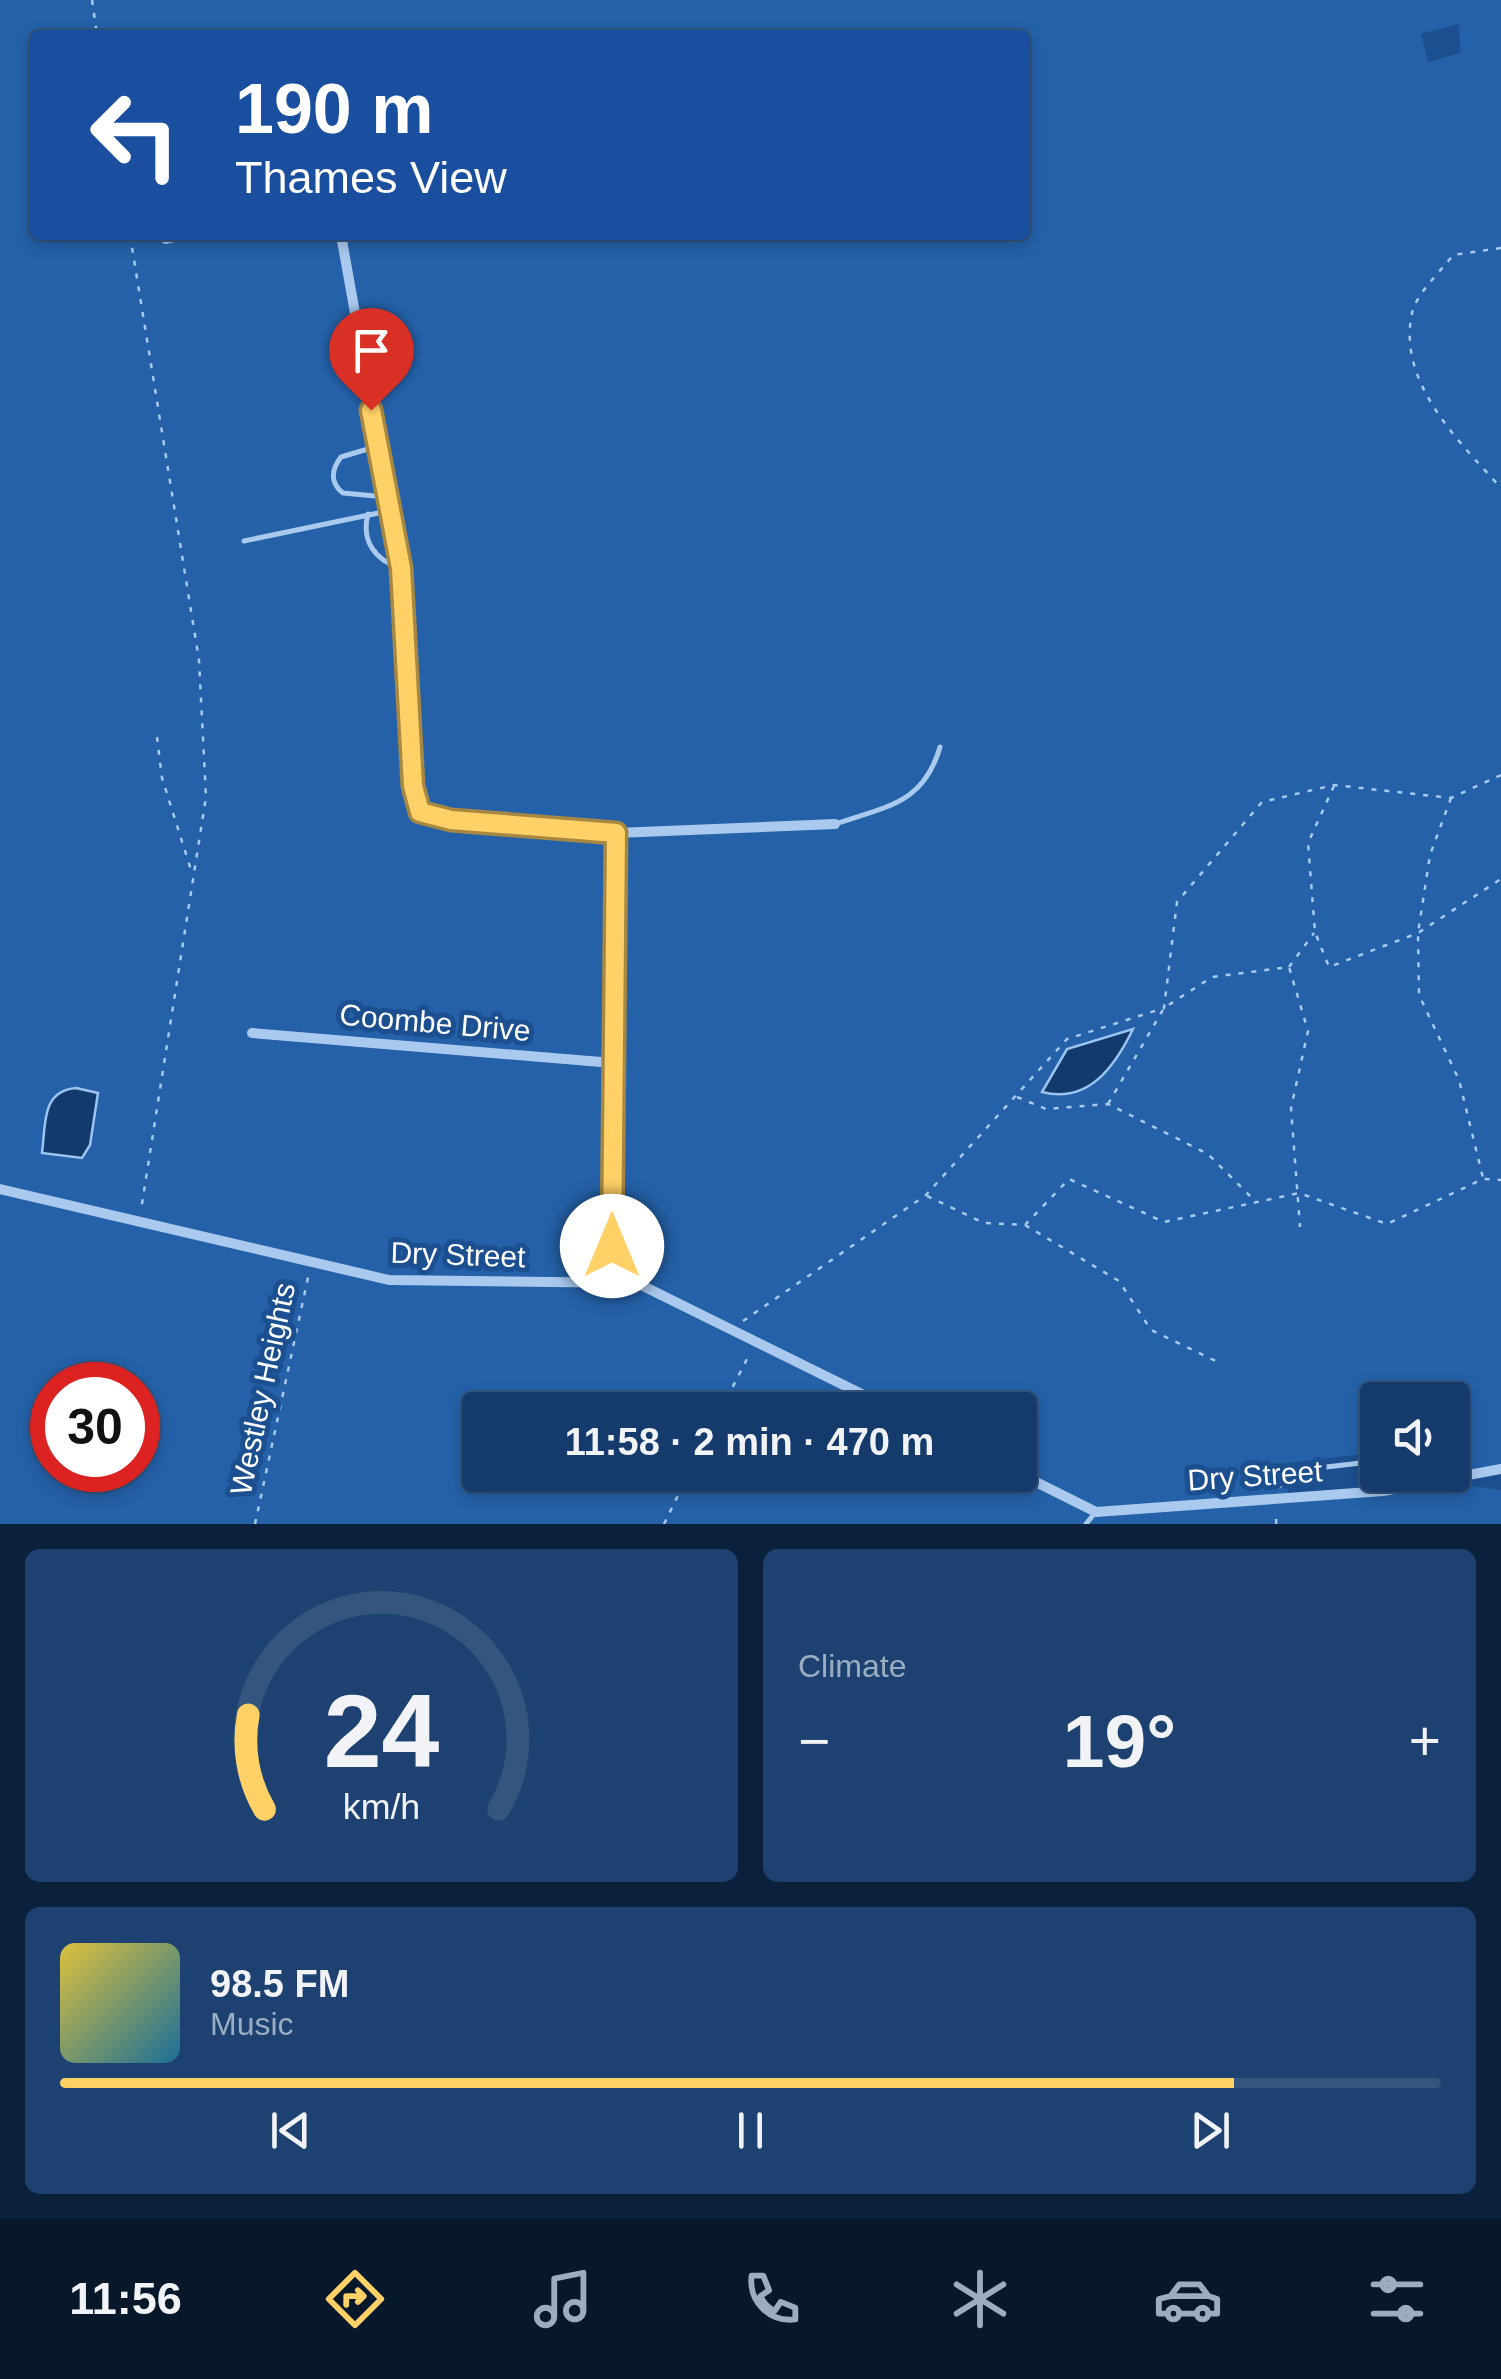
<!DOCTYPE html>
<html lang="en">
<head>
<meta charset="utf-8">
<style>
	:root { --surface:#143b6b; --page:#1d4271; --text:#f1f3f6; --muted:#9dadc1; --line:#33557e; --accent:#ffd166 }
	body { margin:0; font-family:Helvetica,sans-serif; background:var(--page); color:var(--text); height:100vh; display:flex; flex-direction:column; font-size:38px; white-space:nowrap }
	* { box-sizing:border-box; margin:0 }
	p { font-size:32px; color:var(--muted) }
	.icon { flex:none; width:55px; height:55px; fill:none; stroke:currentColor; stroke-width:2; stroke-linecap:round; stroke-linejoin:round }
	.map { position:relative; height:1524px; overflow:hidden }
	.sheet { display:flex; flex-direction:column; gap:25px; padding:25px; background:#0b203b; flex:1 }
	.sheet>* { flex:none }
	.guide { position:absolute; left:30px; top:30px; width:1000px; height:210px; border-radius:10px; box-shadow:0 5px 15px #0003,0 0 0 2px var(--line); background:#1a4fa0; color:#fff; overflow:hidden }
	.buttons { position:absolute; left:1360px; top:1382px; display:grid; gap:20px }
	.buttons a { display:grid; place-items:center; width:110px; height:110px; border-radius:10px; background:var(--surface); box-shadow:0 5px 15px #0003,0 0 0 2px var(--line); font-size:50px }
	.speed { position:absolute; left:30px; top:1362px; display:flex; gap:20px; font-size:50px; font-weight:700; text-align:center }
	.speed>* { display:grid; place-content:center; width:130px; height:130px; border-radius:50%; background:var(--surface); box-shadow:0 5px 15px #0003,0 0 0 2px var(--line); line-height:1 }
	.speed .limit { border:15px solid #d22; background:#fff; color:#111 }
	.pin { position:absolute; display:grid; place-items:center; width:85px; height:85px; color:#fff; margin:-102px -42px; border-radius:50% 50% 50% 0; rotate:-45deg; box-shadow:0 0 10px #0007 }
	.pin .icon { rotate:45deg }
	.me { position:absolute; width:110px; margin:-55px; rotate:0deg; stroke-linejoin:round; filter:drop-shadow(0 0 8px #0008) }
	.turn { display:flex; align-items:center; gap:35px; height:210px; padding:0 40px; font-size:45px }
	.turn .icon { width:130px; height:130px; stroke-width:2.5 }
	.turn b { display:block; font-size:70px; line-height:85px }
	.big { font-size:75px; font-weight:700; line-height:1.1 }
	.sheet .widget { flex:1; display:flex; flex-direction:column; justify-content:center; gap:15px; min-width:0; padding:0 35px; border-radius:15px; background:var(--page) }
	.sheet .dial { align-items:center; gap:0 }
	.dial svg { height:260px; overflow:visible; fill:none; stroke:var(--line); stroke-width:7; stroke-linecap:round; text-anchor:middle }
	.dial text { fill:var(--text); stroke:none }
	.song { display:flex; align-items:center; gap:30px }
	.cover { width:120px; height:120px; border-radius:15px; background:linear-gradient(135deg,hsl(50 70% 55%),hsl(200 70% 35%)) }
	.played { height:10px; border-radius:5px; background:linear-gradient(90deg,var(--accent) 85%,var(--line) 85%) }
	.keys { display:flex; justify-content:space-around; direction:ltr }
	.heat { display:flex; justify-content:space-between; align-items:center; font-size:55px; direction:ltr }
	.sheet .tiles { flex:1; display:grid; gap:25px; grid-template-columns:1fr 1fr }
	.widget:last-child { grid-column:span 2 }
	.trip { position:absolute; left:462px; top:1392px; width:575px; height:100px; border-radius:10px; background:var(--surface); box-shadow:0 5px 15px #0003,0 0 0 2px var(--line); font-weight:700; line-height:100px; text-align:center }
	.tab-bar { display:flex; height:160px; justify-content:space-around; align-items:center; background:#08182b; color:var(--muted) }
	.tab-bar .icon { width:70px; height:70px }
	.tab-bar .on { color:var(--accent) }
	.tab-bar b { font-size:45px; color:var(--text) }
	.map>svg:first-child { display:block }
</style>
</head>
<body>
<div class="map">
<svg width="1501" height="1524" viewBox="0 0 1501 1524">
	<rect width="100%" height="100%" fill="#1b4f8f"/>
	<!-- green -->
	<path fill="#2461a8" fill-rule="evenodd" d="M 0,0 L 1501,0 L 1501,1469 L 1392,1489 L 1389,1475 L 1452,1475 L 1452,1400 L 1378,1400 L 1377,1452 L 1282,1464 L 1290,1500 L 1455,1484 L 1501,1490 L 1501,1524 L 0,1524 ZM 1459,24 L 1460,53 L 1428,62 L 1421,34 ZM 35,35 L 1025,35 L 1025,235 L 35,235 ZM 52,1385 L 138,1385 L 138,1470 L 52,1470 ZM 480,1410 L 1020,1410 L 1020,1475 L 480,1475 Z"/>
	<!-- water -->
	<g fill="#123a6d" stroke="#9cc4f0" stroke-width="2.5">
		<path d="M 1133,1029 C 1115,1066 1089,1104 1042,1092 L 1067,1049 Z"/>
		<path d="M 76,1088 L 98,1093 L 90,1145 L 82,1158 L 42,1153 C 46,1124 41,1091 76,1088 Z"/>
	</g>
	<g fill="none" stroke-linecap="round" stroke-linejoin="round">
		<!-- path -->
		<g stroke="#a9c9ee" stroke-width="2.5" stroke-dasharray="5 8" stroke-linecap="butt">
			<polyline points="92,0 97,35"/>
			<polyline points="130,235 199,660 206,797 141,1210"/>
			<path d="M 1501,248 L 1453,255 C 1441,271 1416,294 1412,313 C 1397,383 1459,441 1501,488"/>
			<polyline points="157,737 162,778 191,870"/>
			<polyline points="1334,786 1308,843 1315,932 1329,967 1418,933 1501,879"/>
			<polyline points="1451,798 1430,855 1418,933 1419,995 1459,1080 1483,1178"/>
			<polyline points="1289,967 1314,933"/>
			<polyline points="1017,1097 1046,1109 1108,1104 1208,1154 1255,1201"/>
			<polyline points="1108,1104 1164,1008 1212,977 1289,967 1308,1031 1291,1108 1300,1227"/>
			<polyline points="927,1196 984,1223 1025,1225 1069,1179 1164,1222 1299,1193 1387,1224 1483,1179 1501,1180"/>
			<polyline points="1025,1225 1119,1281 1151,1330 1222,1364"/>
			<polyline points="743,1321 926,1195 1067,1039 1164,1008 1177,902 1262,802 1334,785 1451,798 1501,775"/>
			<polyline points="721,1410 750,1353"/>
			<polyline points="1278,1488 1299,1474"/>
			<polyline points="255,1524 309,1273"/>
			<polyline points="664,1524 688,1475"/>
			<polyline points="1276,1524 1277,1511"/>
		</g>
		<!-- service -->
		<g stroke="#a9c9ee" stroke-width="5">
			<path d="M 378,446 L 341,457 C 331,470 330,483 343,493 L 386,497"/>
			<path d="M 368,514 C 361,541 375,560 400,568"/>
			<polyline points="244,541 388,511"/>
			<path d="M 838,823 C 888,806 924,803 940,747"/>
			<polyline points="1309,1469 1369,1462 1381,1489"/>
			<polyline points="1086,1524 1094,1514"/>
		</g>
		<!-- minor -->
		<g stroke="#a9c9ee" stroke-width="10">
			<polyline points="341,235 401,569 413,786 420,812 451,821 616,833 835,824"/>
			<polyline points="166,239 182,235"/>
			<polyline points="252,1033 613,1063"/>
			<polyline points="0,1189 389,1280 637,1283 894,1410"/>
			<polyline points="612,1282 616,833"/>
			<polyline points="1020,1474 1096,1512 1383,1491 1501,1469"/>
		</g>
	</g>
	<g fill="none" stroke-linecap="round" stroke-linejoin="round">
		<defs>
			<polyline id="route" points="371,410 401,568 413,786 420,812 451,820 616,833 612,1246"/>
		</defs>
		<!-- route casing -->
		<use href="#route" stroke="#a68842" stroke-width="25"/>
		<!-- route -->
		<use href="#route" stroke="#ffd166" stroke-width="18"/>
	</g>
	<g text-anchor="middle" stroke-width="10" stroke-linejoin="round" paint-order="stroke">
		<!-- street labels -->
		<g font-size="30" fill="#fff" stroke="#1b4f8f">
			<text transform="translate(435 1023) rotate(5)" y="10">Coombe Drive</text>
			<text transform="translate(458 1255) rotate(2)" y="10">Dry Street</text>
			<text transform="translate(263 1389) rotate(-78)" y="10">Westley Heights</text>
			<text transform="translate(1255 1476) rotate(-4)" y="10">Dry Street</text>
		</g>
	</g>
</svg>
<div class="buttons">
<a><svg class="icon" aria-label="sound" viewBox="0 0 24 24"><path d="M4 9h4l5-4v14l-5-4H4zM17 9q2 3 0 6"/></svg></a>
</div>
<div class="speed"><div class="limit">30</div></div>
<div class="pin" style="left:371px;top:410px;background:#d93025"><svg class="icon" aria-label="arrive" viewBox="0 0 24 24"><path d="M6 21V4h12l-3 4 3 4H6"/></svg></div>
<svg class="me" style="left:612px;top:1246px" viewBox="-20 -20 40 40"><circle r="19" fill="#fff"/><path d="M0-13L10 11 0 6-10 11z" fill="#ffd166"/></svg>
<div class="trip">11:58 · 2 min · 470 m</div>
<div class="guide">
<div class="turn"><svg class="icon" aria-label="left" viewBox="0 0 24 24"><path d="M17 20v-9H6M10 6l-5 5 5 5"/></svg><div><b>190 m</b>Thames View</div></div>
</div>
</div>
<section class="sheet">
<div class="tiles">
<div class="widget dial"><svg viewBox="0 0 100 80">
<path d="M14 69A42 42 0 1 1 86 69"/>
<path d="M14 69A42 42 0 0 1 9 40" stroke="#ffd166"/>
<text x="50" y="56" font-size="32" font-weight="700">24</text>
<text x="50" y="72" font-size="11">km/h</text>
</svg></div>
<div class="widget"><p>Climate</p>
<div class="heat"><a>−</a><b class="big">19°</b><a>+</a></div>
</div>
<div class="widget">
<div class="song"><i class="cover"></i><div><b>98.5 FM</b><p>Music</p></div></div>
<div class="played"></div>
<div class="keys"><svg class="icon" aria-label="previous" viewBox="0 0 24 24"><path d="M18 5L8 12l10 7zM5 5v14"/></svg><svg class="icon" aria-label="pause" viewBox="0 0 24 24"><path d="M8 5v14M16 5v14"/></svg><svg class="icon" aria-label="next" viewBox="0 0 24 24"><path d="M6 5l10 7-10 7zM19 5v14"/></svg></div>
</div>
</div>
</section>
<nav class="tab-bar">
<b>11:56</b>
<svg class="icon on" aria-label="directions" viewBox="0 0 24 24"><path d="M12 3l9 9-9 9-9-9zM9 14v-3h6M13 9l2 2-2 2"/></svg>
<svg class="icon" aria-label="music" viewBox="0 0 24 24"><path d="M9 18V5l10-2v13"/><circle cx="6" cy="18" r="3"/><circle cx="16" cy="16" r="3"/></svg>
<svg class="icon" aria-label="phone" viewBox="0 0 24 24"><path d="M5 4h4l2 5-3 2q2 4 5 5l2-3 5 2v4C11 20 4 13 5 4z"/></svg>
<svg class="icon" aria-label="climate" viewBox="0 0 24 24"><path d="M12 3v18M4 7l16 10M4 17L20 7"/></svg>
<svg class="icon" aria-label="car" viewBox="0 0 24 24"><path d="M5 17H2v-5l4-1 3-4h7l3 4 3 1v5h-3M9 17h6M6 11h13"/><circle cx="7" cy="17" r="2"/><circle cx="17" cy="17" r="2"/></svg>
<svg class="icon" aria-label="filters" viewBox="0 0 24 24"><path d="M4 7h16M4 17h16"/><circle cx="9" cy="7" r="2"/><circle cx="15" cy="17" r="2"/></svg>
</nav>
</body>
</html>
